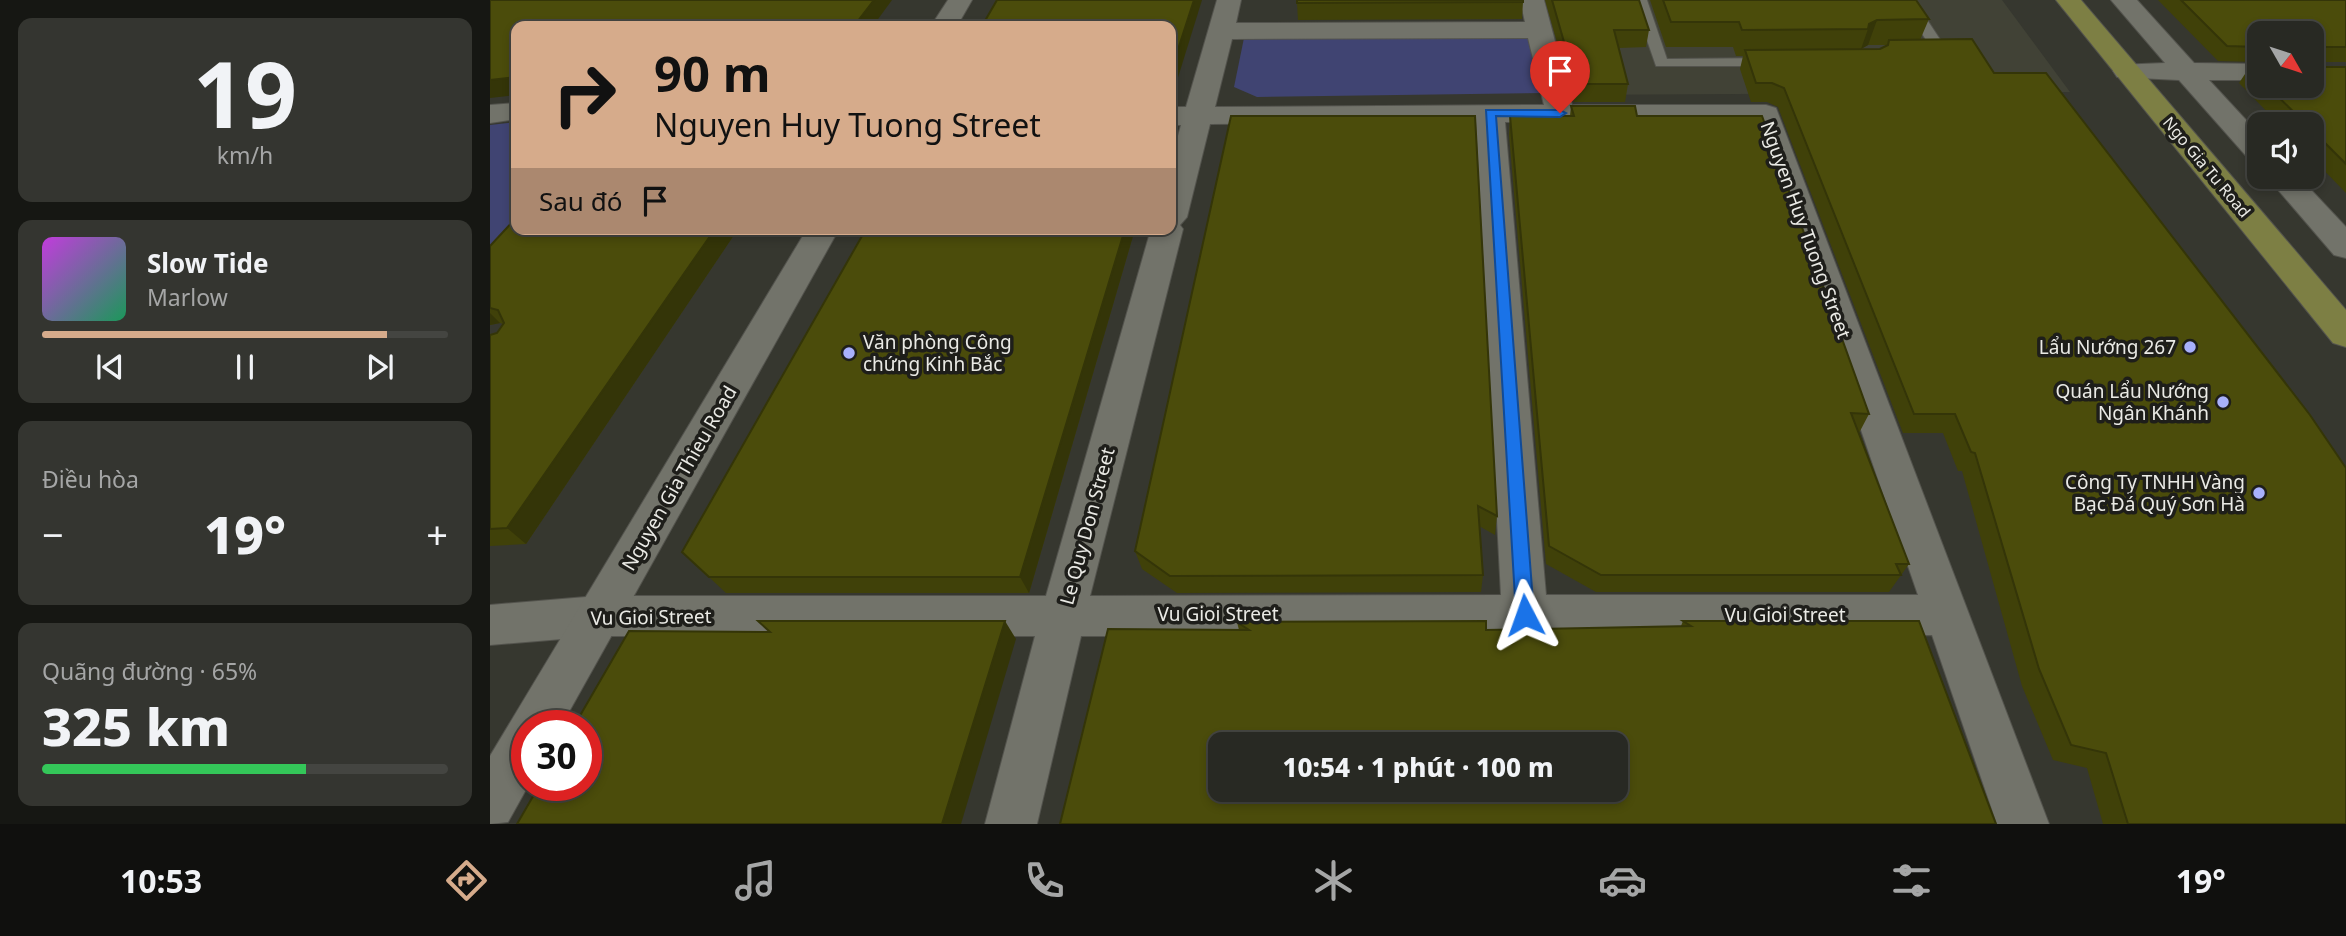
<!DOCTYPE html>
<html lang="vi">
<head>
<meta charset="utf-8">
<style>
	:root { --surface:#282923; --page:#343530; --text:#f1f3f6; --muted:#a5a6a6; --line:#444541; --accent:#d6ab8b }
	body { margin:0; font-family:"Noto Sans",sans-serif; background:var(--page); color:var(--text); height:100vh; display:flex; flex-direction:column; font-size:26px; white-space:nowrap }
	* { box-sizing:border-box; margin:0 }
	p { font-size:23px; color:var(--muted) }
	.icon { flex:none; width:38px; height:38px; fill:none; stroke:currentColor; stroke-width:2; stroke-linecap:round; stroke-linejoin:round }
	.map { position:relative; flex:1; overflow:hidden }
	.details { display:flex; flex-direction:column; gap:18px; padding:18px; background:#161713; width:490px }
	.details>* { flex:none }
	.guide { position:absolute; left:21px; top:21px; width:665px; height:214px; border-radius:14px; box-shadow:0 4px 10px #0003,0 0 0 2px var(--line); background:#d6ab8b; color:#111; overflow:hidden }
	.needle { width:46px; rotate:129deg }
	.controls { position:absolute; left:1757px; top:21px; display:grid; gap:14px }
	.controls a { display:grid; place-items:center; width:77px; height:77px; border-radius:14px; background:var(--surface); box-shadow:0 4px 10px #0003,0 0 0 2px var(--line); font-size:35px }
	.speed { position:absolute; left:21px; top:710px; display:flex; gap:14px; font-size:35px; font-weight:700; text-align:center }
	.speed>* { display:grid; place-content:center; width:91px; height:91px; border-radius:50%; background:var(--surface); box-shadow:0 4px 10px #0003,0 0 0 2px var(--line); line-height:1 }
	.speed .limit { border:10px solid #d22; background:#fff; color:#111 }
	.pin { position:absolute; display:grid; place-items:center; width:60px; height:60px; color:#fff; margin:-72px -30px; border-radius:50% 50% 50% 0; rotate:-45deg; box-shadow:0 0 7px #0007 }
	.pin .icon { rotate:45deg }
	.me { position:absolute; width:77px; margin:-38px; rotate:356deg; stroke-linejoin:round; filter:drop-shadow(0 0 5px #0008) }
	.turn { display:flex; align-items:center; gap:24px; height:147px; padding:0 28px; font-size:32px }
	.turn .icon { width:91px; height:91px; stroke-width:2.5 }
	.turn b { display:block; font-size:49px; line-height:60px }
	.then { display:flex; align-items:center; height:66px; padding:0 28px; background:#0003; gap:14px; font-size:26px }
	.big { font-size:52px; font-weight:800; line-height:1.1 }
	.details .card { flex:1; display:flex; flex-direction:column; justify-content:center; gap:10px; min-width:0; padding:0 24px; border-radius:14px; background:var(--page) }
	.details .dial { align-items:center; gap:0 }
	.dial b { font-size:91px; line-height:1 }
	.song { display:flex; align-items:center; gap:21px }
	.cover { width:84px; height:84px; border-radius:10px; background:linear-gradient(135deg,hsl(290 70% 55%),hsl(150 70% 35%)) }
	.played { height:7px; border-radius:4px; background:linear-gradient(90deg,var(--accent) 85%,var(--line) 85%) }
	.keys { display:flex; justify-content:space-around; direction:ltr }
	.heat { display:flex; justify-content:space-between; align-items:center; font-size:38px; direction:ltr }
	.charge { height:10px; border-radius:5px; background:linear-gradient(90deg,#34c759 65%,var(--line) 0) }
	.trip { position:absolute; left:718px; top:732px; width:420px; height:70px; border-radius:14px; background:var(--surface); box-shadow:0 4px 10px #0003,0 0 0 2px var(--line); font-weight:800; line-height:70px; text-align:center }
	.tab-bar { display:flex; height:112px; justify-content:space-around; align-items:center; background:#10100e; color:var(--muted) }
	.tab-bar .icon { width:49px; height:49px }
	.tab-bar .active { color:var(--accent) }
	.tab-bar b { font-size:32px; color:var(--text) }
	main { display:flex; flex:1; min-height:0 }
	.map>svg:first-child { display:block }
</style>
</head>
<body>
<main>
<section class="details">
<div class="card dial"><b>19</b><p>km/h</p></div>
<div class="card">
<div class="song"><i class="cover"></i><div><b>Slow Tide</b><p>Marlow</p></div></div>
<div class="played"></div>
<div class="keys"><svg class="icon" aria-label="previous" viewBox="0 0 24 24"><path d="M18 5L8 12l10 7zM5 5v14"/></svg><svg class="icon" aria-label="pause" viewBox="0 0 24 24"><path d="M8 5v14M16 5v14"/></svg><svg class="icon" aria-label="next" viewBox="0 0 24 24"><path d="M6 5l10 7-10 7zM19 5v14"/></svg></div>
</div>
<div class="card"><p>Điều hòa</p>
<div class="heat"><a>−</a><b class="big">19°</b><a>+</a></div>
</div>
<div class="card"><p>Quãng đường · 65%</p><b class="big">325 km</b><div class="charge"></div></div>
</section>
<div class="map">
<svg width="1856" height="824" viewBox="0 0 1856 824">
	<rect width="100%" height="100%" fill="#36372f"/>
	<!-- built -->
	<polygon fill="#414236" points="1046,0 1512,0 1580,92 1069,95"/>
	<!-- green -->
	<g fill="#404472">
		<polygon points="1041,33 1059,93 767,97 744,87 754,38"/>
		<polygon points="26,122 26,217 0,248 0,125"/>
	</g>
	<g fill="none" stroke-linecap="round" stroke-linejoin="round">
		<defs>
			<g id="service">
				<polygon points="1143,0 1157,0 1177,59 1281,58 1288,62 1281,66 1166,66"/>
				<polygon points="1410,0 1424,0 1457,50 1455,53 1429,53 1427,50 1429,47 1440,46"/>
			</g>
			<g id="minor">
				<path d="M 727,0 L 751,0 L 746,23 L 1035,22 L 1030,0 L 1054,0 L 1082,105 L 1276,105 L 1286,108 L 1559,824 L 1507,824 L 1442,635 L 591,636 L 547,824 L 495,824 L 545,636 L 108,636 L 0,645 L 0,605 L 108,596 L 556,596 L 661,229 L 681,229 L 681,161 L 691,125 L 681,125 L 681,107 L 696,107 ZM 1038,38 L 1054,105 L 725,107 L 742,39 ZM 986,122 L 1011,595 L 600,596 L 693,229 L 690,225 L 697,217 L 720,124 ZM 1015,122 L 1265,123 L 1428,595 L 1056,595 Z"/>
				<polygon points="1621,0 1647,0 1704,63 1769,64 1769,80 1719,80 1769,134 1769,161 1758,158 1689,80 1627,77 1623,71 1627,65 1675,63"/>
				<polygon points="26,103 26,119 0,123 0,105"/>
				<polygon points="1777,177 1809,177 1856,227 1856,258 1844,255"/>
			</g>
			<g id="tertiary">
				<polygon points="458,0 482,0 467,26 441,26"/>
				<polygon points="317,229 349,229 71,726 37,726 38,786 18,822 0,824 0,756"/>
			</g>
			<polygon id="primary" points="1566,0 1591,0 1856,310 1856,347 1843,343"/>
		</defs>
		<!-- service casing -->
		<use href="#service" stroke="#53534d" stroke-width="2"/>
		<!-- minor casing -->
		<use href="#minor" stroke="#53534d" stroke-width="2"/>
		<!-- tertiary casing -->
		<use href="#tertiary" stroke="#53534d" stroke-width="2"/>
		<!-- primary casing -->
		<use href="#primary" stroke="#53534d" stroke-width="2"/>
		<!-- service -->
		<use href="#service" fill="#72736a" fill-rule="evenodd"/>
		<!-- minor -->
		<use href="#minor" fill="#72736a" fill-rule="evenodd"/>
		<!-- tertiary -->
		<use href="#tertiary" fill="#72736a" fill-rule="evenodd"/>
		<!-- primary -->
		<use href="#primary" fill="#7d7f44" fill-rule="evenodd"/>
	</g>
	<!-- wall -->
	<g fill="#404109" fill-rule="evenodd">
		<polygon points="1055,0 1149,0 1159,30 1156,47 1129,48 1138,84 1135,102 1084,102"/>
		<path d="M 1160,0 L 1426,0 L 1439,19 L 1430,40 L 1856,824 L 1613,824 L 1597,768 L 1563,760 L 1532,686 L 1472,471 L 1468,471 L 1453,433 L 1413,433 L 1288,107 L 1277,102 L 1261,102 L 1250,69 L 1253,56 L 1246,56 L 1243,47 L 1176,47 ZM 1378,45 L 1397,45 L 1390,49 L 1371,49 Z"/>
		<polygon points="1668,0 1856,0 1856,62 1831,62 1831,67 1856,67 1856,193 1822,158 1822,124 1789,124 1749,83 1759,68 1769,67 1769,86 1822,86 1769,33 1769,62 1728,61"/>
		<polygon points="1033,2 1032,19 808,20 807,3"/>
		<polygon points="1081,106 1147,116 1379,414 1369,433 1419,564 1399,592 1106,592 1056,564 1019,135 1020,116 1080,116"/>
		<polygon points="985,116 1007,516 1005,535 989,526 993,575 991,592 687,593 652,569 645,551"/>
		<polygon points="26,229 248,229 36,544 0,546 0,335 7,333 13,324 10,323 0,325 0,246"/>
		<polygon points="376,229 645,229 539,593 236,593 192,552"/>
		<polygon points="1193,621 1506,824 749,630 747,622 996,630 1191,626"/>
	</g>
	<!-- shaded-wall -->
	<g fill="#343508">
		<polygon points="384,0 402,0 383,26 364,26"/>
		<polygon points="704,0 712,0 681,100 681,71"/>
		<polygon points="1387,20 1378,45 1371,49 1378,29 1379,24"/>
		<polygon points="26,77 26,95 0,98 0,80"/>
		<polygon points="225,229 248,229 36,544 17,528"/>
		<polygon points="635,229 645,229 539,593 530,577"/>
		<polygon points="0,313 10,323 0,325"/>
		<polygon points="515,621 526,639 471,824 452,824"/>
	</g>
	<!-- building -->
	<g fill="#4b4c0b" stroke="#343508" stroke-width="2" fill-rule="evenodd">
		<polygon points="0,0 384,0 364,26 26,26 26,77 0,80"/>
		<polygon points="507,0 704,0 681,71 681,26 492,26"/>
		<polygon points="807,0 1033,0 1033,2 807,3"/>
		<polygon points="1062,0 1149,0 1159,30 1124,30 1138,84 1086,84"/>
		<polygon points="1173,0 1426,0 1439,19 1387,20 1379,24 1378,29 1252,30 1249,22 1181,22"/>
		<polygon points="1691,0 1856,0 1856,47 1831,47 1831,67 1856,67 1856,164 1822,130 1822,124 1816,124 1777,86 1822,86 1822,33 1769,33 1769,47 1737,46"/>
		<polygon points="1482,39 1504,73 1556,73 1820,415 1856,468 1856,824 1638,824 1616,753 1581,745 1549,669 1485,453 1481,452 1465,414 1424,414 1294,88 1282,83 1266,83 1255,50 1390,49 1398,45 1399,40"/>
		<polygon points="1769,67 1769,78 1759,68"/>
		<polygon points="1081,106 1145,106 1147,116 1272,116 1379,414 1361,413 1419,564 1406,564 1411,575 1111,575 1059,546 1020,116 1084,116"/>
		<polygon points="741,116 985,116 1007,516 988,506 993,575 680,576 645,551"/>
		<polygon points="26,218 26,229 225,229 17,528 0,529 0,335 7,333 14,323 8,310 0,308 0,246"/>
		<polygon points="376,229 635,229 530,577 219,577 192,552"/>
		<polygon points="268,621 515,621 452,824 27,824 49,786 96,786 96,726 84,726 139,631 280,632"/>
		<path d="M 996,621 L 996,630 L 1201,626 L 1193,621 L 1429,621 L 1506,824 L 570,824 L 618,629 L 759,630 L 747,622 ZM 730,744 L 1125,744 L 1125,789 L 730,789 Z"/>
	</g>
	<!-- route -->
	<polygon fill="#1a73e8" stroke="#114b97" stroke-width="2" points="996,110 1070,110 1076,113 1070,117 1006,116 1044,615 1042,621 1035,623 1029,621 1026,615"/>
	<!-- markers -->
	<g fill="#a8b0fc" stroke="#1e1e1a" stroke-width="2.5">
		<circle cx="1700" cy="347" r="7"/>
		<circle cx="359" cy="353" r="7"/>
		<circle cx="1733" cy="402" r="7"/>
		<circle cx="1769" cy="493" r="7"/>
	</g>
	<g text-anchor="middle" stroke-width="7" stroke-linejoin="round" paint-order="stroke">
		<!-- far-street labels -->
		<g font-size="16" fill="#eaeae5" stroke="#1e1e1a">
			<text transform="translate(1717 167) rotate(50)" y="6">Ngo Gia Tu Road</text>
		</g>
		<!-- street labels -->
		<g font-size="19" fill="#eaeae5" stroke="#1e1e1a">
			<text transform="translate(1316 230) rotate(70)" y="7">Nguyen Huy Tuong Street</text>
			<text transform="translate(189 478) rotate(-60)" y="7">Nguyen Gia Thieu Road</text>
			<text transform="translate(597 526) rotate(-75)" y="7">Le Quy Don Street</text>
			<text x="728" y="621">Vu Gioi Street</text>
			<text x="1295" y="622">Vu Gioi Street</text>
			<text transform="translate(161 617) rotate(-1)" y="7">Vu Gioi Street</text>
		</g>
		<!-- poi labels -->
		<g font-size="19" fill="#eaeae5" stroke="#1e1e1a" text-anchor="end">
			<text x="373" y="349" text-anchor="start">Văn phòng Công<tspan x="373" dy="22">chứng Kinh Bắc</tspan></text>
			<text x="1686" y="354">Lẩu Nướng 267</text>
			<text x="1719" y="398">Quán Lẩu Nướng<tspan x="1719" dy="22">Ngân Khánh</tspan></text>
			<text x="1755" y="489">Công Ty TNHH Vàng<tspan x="1755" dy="22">Bạc Đá Quý Sơn Hà</tspan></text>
		</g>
	</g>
</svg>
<div class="controls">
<a><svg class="needle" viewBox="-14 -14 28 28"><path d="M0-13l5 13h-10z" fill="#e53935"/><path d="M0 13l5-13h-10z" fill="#a5a6a6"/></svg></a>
<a><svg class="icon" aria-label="sound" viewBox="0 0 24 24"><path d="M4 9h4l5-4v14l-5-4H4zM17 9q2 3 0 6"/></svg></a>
</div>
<div class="speed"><div class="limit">30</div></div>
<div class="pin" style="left:1070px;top:113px;background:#d93025"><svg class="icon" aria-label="arrive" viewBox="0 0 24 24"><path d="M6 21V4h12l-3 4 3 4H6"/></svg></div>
<svg class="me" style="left:1035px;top:615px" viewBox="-20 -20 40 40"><path d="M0-17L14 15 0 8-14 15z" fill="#1a73e8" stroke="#fff" stroke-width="4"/></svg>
<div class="trip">10:54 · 1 phút · 100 m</div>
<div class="guide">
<div class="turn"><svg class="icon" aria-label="right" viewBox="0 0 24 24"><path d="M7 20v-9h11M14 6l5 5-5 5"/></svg><div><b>90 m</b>Nguyen Huy Tuong Street</div></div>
<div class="then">Sau đó<svg class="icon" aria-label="arrive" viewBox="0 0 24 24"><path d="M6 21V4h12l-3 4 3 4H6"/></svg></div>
</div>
</div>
</main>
<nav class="tab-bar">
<b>10:53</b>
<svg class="icon active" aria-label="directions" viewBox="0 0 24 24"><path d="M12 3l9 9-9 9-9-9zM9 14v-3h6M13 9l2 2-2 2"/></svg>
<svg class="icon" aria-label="music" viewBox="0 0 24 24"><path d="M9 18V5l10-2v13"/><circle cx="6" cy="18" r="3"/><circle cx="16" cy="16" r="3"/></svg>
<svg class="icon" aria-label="phone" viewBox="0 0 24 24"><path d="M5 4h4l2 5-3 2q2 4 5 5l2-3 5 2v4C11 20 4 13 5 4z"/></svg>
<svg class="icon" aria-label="climate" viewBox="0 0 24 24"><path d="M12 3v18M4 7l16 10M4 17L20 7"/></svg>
<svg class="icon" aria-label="car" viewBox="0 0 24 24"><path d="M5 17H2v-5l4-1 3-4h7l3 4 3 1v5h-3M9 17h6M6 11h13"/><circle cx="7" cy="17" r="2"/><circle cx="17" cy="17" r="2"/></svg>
<svg class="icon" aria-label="filters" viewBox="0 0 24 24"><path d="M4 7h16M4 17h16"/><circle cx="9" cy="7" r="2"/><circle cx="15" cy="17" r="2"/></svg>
<b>19°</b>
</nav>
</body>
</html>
